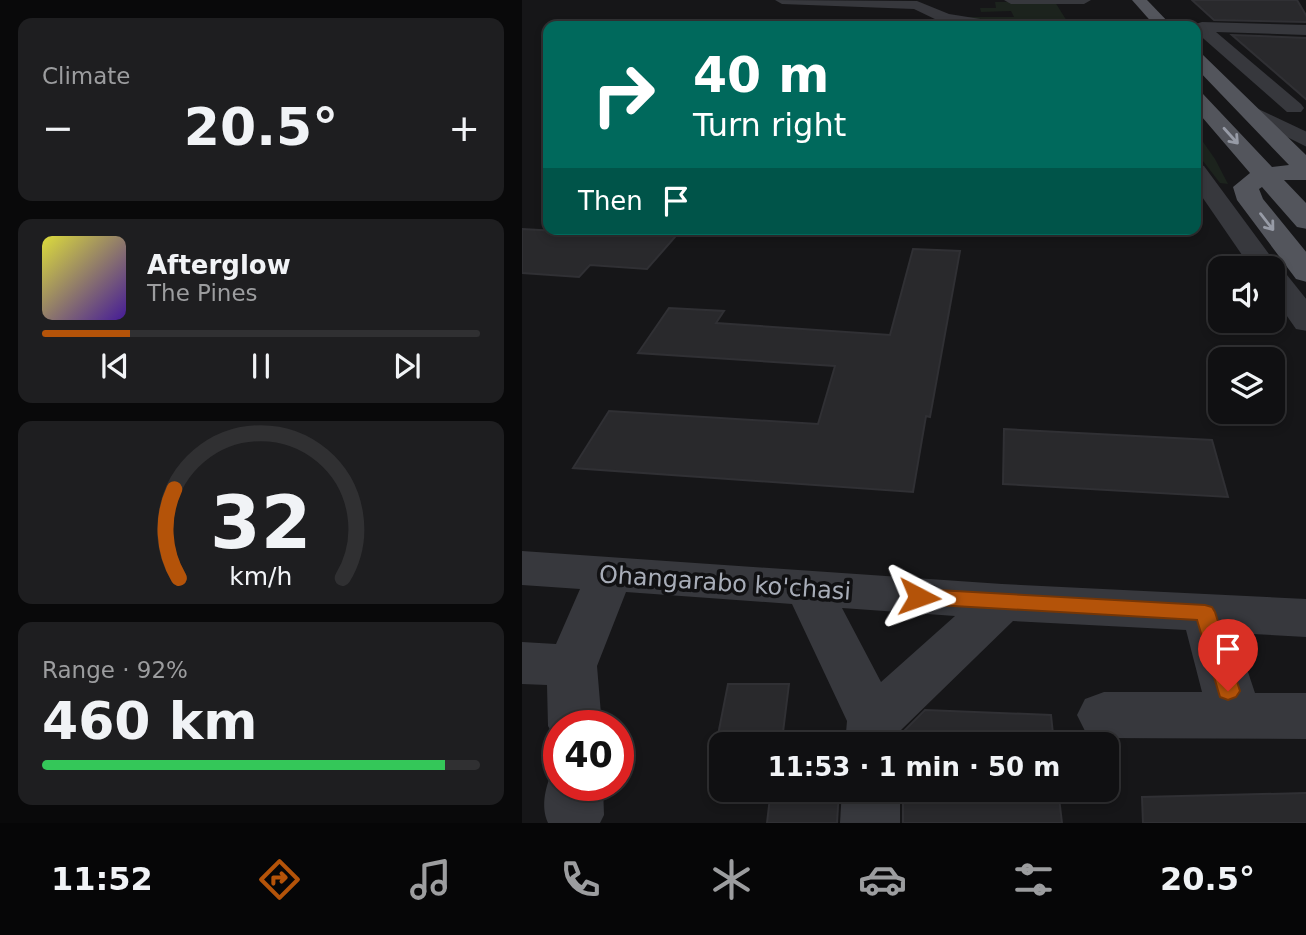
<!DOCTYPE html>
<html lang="en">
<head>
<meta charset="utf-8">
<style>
	:root { --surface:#101012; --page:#1e1e20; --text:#f1f3f6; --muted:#9c9d9f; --line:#303032; --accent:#b45309 }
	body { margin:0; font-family:"DejaVu Sans",sans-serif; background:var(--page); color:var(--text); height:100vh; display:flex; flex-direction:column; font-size:26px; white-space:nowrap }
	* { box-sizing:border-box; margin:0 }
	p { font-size:23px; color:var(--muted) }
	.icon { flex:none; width:38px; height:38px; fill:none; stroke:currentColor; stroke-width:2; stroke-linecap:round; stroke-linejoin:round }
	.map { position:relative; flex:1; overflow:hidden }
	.side { display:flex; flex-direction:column; gap:18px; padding:18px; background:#09090a; width:522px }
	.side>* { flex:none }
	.top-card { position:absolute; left:21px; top:21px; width:658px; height:214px; border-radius:14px; box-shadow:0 4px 10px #0003,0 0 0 2px var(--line); background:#00695c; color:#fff; overflow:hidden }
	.buttons { position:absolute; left:686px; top:256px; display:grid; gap:14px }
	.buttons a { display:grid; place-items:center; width:77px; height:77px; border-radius:14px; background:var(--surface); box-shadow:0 4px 10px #0003,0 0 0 2px var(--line); font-size:35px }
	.speed { position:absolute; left:21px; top:710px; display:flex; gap:14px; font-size:35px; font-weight:700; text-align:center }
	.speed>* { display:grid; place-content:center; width:91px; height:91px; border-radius:50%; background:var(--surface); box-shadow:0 4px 10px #0003,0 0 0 2px var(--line); line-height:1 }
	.speed .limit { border:10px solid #d22; background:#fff; color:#111 }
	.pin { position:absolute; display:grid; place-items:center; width:60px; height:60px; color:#fff; margin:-72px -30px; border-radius:50% 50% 50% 0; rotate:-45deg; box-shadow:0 0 7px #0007 }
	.pin .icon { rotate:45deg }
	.me { position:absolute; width:77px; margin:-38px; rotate:94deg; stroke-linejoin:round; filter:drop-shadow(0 0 5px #0008) }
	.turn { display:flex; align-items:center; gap:24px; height:147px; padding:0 35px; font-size:32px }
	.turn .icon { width:91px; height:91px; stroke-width:2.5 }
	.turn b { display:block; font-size:49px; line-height:60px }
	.then { display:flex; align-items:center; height:66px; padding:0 35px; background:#0003; gap:14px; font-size:26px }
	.big { font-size:52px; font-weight:800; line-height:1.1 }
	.side .widget { flex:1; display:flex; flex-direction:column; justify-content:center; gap:10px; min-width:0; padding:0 24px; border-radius:14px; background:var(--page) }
	.side .dial { align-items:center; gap:0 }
	.dial svg { height:182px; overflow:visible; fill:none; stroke:var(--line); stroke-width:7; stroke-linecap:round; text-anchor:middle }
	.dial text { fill:var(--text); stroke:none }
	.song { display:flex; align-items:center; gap:21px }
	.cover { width:84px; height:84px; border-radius:10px; background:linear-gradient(135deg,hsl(60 70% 55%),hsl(260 70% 35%)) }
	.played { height:7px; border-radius:4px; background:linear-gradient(90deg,var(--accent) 20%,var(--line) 20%) }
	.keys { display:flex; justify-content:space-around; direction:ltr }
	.heat { display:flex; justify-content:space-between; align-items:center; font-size:38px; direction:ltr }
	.charge { height:10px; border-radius:5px; background:linear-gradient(90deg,#34c759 92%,var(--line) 0) }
	.trip { position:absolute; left:187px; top:732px; width:410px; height:70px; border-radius:14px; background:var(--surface); box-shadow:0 4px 10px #0003,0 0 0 2px var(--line); font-weight:800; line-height:70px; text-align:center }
	.tab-bar { display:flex; height:112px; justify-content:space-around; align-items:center; background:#060607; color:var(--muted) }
	.tab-bar .icon { width:49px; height:49px }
	.tab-bar .active { color:var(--accent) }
	.tab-bar b { font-size:32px; color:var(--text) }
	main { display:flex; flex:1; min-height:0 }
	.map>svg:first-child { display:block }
</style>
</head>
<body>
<main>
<section class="side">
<div class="widget"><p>Climate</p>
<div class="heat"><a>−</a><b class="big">20.5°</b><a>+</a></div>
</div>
<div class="widget">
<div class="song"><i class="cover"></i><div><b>Afterglow</b><p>The Pines</p></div></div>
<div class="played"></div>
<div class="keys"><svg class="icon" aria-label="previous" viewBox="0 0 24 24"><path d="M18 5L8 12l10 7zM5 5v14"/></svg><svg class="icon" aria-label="pause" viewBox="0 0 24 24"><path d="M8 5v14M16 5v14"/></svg><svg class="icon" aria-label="next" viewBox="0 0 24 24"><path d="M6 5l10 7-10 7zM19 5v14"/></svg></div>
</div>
<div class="widget dial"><svg viewBox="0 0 100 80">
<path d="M14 69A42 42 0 1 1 86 69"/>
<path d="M14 69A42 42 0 0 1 12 30" stroke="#b45309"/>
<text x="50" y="56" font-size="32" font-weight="700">32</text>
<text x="50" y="72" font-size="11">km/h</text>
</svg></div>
<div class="widget"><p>Range · 92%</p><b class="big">460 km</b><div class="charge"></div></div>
</section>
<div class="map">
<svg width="785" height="823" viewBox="0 0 785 823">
	<rect width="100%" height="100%" fill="#161618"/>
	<!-- green -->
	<g fill="#1c231d">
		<polygon points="473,2 533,2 548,26 480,25 438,17 492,17 489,11 459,12 458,8 474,8"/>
		<polygon points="674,132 693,159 706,184 698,183 674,152"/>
	</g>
	<!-- building -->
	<g fill="#29292c" stroke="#303034" stroke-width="2">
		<polygon points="670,0 775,0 785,17 785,22 692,20"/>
		<polygon points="710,35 785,38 785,100"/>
		<polygon points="0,229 106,235 111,229 160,229 125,269 68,265 57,277 0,273"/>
		<polygon points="391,249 438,251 408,417 404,416 391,492 51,468 87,411 296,424 313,366 116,353 147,308 202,311 194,323 368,335"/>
		<polygon points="482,429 690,440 706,497 481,484"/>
		<polygon points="206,684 267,684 260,740 195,740"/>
		<polygon points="403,710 529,715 532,744 382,744 382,731"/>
		<polygon points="249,789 317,789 315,823 245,823"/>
		<polygon points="381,789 536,789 540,823 381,823"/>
		<polygon points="785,793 785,823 621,823 620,797"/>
	</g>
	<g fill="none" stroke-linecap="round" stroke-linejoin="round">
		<!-- minor -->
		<g fill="#37383d" fill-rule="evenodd">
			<polygon points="253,0 395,1 427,14 471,21 479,26 440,26 417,21 392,9 260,4"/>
			<polygon points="482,0 569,0 562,4 489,4"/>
			<polygon points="680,22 785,25 785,35 694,32 779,104 782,108 779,112 765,112 674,32 674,26 667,26"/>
			<polygon points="728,105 785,132 785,147 721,115 718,111 721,107"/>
			<polygon points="674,164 682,166 758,269 761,270 785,300 785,331 774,329 751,296 751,268 729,268 674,188"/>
			<path d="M 0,551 L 480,584 L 785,599 L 785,637 L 713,633 L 733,693 L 785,693 L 785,739 L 582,738 L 563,731 L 555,715 L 563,699 L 582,692 L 680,692 L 664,630 L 491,621 L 379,730 L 379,744 L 323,744 L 325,721 L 270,604 L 104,592 L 75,666 L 80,726 L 37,726 L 37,744 L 26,726 L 25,685 L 0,684 L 0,642 L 34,644 L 58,589 L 0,585 ZM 320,608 L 433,616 L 359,682 Z"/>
			<path d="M 37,765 L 37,786 L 81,786 L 82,815 L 78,823 L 26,823 C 18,805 24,785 32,767 Z"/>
			<polygon points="320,789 378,789 378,823 318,823"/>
		</g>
		<!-- major -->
		<g fill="#53555c" fill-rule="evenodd">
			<polygon points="610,0 625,0 650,26 633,26"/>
			<polygon points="674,53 680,54 785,156 785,180 762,180 785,204 785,229 775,227 740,187 737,189 741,199 785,253 785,282 774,279 715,200 711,187 728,173 674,110 674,92 681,94 750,167 767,165 674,68"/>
		</g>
	</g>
	<!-- one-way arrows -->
	<defs><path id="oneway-shaft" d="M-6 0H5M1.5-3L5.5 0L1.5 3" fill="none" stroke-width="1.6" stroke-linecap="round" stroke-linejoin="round" transform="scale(1.75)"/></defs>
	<g stroke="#979ba6">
		<use href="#oneway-shaft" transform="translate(709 136) rotate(48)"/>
		<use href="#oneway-shaft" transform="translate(745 222) rotate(52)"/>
	</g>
	<!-- route -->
	<polygon fill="#b45309" stroke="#753606" stroke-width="2" points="397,589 683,605 690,607 693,612 718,691 714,697 706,700 698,697 675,620 397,604 390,602 387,597 390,591"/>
	<g text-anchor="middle" stroke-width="7" stroke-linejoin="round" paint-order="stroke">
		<!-- near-street labels -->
		<g font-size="24" fill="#a8adb8" stroke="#111113">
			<text transform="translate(203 583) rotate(4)" y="8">Ohangarabo ko'chasi</text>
		</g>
	</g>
</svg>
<div class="buttons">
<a><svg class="icon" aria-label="sound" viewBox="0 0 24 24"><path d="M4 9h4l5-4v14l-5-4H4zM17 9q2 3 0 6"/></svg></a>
<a><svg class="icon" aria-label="layers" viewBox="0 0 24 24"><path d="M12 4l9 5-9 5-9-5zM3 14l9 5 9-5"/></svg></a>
</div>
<div class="speed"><div class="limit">40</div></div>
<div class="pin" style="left:706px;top:691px;background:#d93025"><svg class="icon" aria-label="arrive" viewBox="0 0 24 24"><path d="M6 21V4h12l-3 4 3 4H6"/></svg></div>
<svg class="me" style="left:397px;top:597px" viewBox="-20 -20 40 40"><path d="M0-17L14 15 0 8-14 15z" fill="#b45309" stroke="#fff" stroke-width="4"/></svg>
<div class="trip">11:53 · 1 min · 50 m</div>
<div class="top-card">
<div class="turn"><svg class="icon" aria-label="right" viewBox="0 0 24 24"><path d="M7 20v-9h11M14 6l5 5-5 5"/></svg><div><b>40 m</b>Turn right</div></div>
<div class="then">Then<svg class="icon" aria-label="arrive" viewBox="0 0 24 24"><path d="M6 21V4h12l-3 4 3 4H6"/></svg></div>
</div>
</div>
</main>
<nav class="tab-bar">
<b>11:52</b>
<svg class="icon active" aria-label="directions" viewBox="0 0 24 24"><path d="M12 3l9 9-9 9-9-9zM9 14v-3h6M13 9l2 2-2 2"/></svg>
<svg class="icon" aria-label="music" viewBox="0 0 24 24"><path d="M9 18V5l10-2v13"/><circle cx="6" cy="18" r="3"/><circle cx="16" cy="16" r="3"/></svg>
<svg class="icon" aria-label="phone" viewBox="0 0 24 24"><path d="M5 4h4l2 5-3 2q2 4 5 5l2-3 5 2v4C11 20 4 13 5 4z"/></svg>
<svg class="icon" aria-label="climate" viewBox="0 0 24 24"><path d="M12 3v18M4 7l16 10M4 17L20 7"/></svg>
<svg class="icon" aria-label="car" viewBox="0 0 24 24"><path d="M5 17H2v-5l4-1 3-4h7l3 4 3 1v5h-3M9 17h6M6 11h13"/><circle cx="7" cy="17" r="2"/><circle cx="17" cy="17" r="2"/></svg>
<svg class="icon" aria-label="filters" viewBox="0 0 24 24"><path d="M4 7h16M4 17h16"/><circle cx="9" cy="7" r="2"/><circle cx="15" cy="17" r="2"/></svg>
<b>20.5°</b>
</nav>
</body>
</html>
